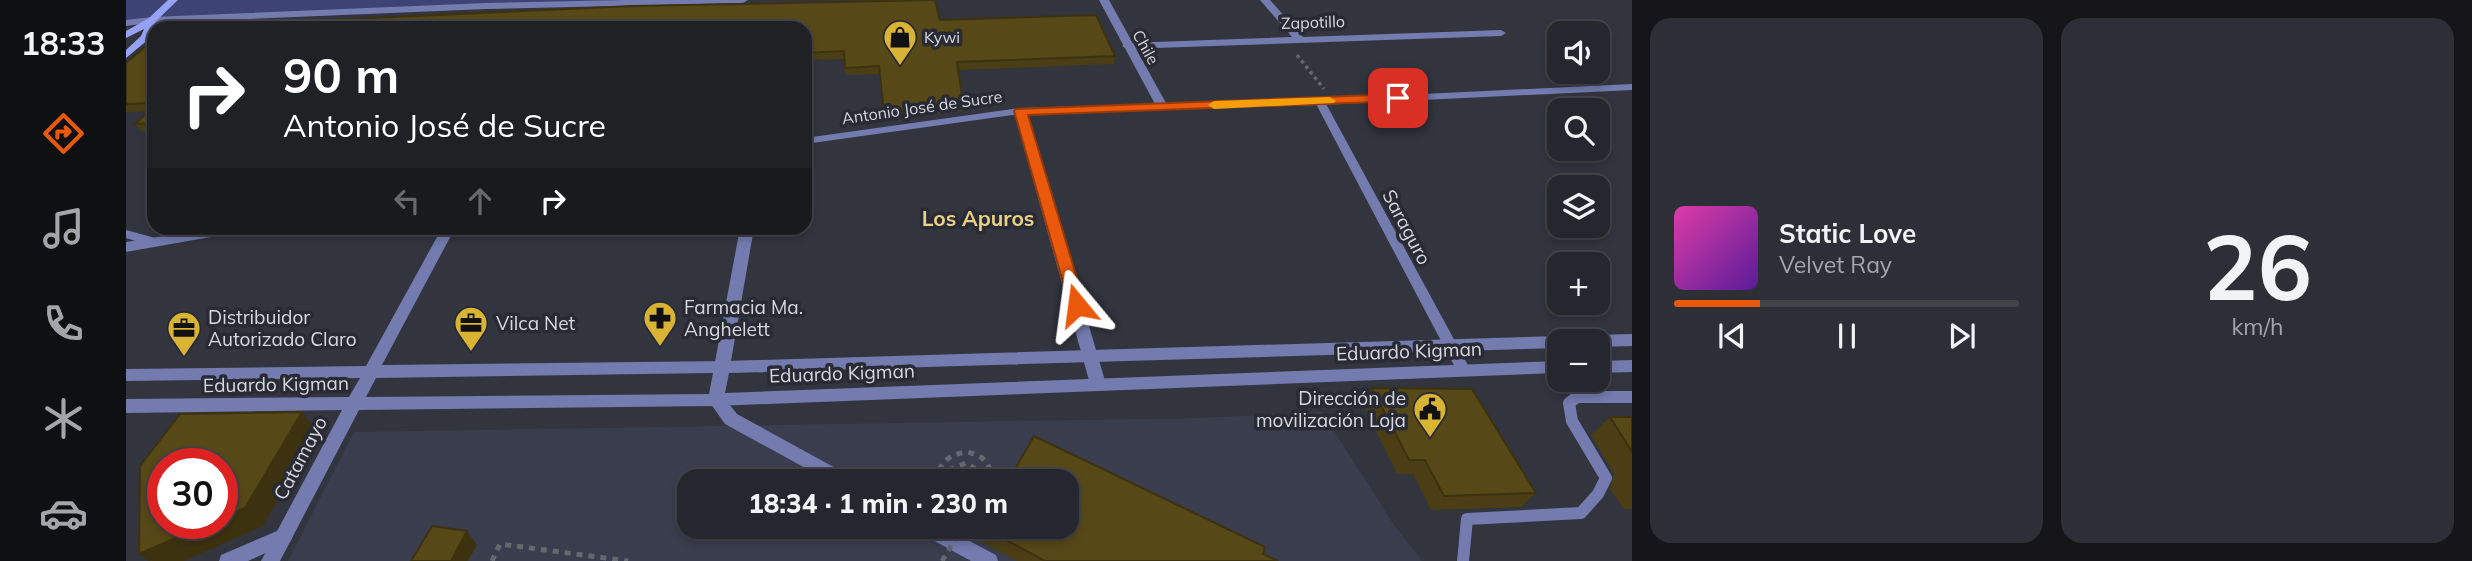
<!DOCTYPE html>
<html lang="en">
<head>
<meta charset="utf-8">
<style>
	:root { --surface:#26272e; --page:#2e2f36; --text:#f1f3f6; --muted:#a4a5aa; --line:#42444a; --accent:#ea580c }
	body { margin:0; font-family:Mulish,sans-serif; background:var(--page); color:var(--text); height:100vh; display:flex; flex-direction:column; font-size:26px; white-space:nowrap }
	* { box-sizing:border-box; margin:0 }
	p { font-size:23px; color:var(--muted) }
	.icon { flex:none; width:38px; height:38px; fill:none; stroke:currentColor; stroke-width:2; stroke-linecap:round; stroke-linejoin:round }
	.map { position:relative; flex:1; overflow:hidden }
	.side { display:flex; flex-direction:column; gap:18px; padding:18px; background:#151519; width:840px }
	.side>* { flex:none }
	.top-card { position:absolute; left:21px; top:21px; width:665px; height:214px; border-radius:21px; box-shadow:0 4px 10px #0003,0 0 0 2px var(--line); background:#202124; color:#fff; overflow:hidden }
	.controls { position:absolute; left:1421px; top:21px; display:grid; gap:14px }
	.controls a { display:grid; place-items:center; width:63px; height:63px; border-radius:14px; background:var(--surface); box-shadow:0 4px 10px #0003,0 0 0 2px var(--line); font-size:35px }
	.speed { position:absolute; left:21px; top:448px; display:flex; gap:14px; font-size:35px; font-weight:700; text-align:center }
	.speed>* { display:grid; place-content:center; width:91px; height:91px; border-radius:50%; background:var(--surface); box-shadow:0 4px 10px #0003,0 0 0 2px var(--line); line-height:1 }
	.speed .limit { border:10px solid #d22; background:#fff; color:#111 }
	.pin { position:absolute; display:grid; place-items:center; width:60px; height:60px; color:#fff; margin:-30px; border-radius:14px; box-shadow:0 4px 10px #0006 }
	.me { position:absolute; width:77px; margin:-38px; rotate:344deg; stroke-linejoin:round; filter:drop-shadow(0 0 5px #0008) }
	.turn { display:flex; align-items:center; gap:24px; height:147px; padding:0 21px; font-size:32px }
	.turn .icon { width:91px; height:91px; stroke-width:2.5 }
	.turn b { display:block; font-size:49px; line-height:60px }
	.lanes { display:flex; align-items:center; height:66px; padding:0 21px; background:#0003; justify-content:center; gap:35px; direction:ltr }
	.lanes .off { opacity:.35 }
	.side .widget { flex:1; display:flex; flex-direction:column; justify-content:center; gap:10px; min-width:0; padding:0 24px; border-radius:21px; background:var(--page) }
	.side .dial { align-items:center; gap:0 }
	.dial b { font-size:91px; line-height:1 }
	.song { display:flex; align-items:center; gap:21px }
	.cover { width:84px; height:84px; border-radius:10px; background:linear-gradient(135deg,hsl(320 70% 55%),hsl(270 70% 35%)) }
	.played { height:7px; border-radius:4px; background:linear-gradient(90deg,var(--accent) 25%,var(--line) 25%) }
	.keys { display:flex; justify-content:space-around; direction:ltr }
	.side .tiles { flex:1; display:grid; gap:18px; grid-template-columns:repeat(2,1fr) }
	.trip { position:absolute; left:551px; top:469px; width:402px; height:70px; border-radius:21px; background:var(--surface); box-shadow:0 4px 10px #0003,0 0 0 2px var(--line); font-weight:800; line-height:70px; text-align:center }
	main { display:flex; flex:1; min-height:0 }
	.dock { display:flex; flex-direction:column; width:126px; justify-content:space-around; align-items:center; background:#0f1012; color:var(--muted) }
	.dock .icon { width:49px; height:49px }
	.dock .current { color:var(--accent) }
	.dock b { font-size:32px; color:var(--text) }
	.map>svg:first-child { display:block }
</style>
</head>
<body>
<main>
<nav class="dock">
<b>18:33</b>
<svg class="icon current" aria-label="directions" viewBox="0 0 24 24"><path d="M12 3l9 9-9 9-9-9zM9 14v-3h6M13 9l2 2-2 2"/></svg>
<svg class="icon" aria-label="music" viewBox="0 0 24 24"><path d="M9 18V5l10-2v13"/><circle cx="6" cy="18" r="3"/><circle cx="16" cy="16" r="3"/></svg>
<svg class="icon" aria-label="phone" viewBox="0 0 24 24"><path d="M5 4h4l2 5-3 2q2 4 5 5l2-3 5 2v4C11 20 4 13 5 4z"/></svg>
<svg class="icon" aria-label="climate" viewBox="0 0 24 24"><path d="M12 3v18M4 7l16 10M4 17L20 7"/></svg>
<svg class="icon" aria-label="car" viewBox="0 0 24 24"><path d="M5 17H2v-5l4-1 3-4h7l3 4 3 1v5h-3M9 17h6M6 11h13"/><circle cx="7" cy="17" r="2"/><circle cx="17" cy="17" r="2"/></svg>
</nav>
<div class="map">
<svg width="1506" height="561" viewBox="0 0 1506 561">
	<rect width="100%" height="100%" fill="#32343e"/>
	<!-- built -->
	<path fill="#3a3d4d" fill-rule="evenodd" d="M 1196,412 L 1268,525 L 1296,561 L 162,561 L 228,432 L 1075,418 ZM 564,481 L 942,481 L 942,527 L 564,527 Z"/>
	<!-- green -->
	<polygon fill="#3d4475" points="0,0 476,0 487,2 0,23"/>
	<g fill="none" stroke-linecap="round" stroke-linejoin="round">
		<!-- path-far1 -->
		<polyline stroke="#656770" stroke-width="3.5" stroke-dasharray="3.5 3.5" stroke-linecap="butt" points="1171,55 1198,89"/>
		<!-- path -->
		<g stroke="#656770" stroke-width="5" stroke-dasharray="6 6" stroke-linecap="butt">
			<path d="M 809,481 C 814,463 822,454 841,452 C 858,456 865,463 865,481"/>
			<polyline points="820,481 821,471 840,463 851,470 853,481"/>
			<polyline points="366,561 374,544 502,561"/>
		</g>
		<!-- service -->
		<polyline stroke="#737baf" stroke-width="12" points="1337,561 1341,519 1455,513 1472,494 1480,478 1446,421 1443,403 1451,397 1506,397"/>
		<!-- minor -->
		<g fill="#737baf" fill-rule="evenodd">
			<polygon points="1134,0 1144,0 1177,37 1375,30 1380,33 1375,36 1001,49 996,46 1001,43 1166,37"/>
			<polygon points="26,17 31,20 29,22 0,26 0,20"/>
			<polygon points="1194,99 1199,102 1342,365 1345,369 1342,373 1337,375 1332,373 1189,102"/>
			<polygon points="894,108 900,111 980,384 978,388 972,390 966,388 964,384 888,111"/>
			<polygon points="614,228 628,228 604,367 601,371 596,373 591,371 588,367"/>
			<polygon points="0,230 33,239 35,242 28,247 0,238"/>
			<polygon points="590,394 596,395 611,414 724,476 727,481 703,481 599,424 582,400 584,395"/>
			<polygon points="791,527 817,527 870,555 872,561 845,561 794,533"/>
			<polygon points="158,528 164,530 167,536 164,542 122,561 93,561 95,555"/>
		</g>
		<!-- tertiary -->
		<g fill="#737baf" fill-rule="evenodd">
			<polygon points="497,0 622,0 617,3 360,9 26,23 21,20 26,17 360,3"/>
			<polygon points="973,0 983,0 1040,103 1194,99 1506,84 1506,90 1194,105 894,114 679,144 679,138 894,108 1029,104"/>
			<polygon points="90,228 120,228 113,232 0,252 0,242"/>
			<path d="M 316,228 L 329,228 L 256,365 L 600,361 L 1433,336 L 1440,341 L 1433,341 L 1433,348 L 603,373 L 599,393 L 1433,361 L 1433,373 L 590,406 L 233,410 L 154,561 L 135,561 L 216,410 L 0,413 L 0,399 L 223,397 L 234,378 L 0,381 L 0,369 L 240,366 ZM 587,373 L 583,394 L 240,397 L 250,378 Z"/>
			<polygon points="1506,334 1506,346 1472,347 1472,341 1461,341 1464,337 1469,335"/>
			<polygon points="1506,360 1506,372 1472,373 1472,361"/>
		</g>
		<!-- secondary -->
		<polygon fill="#96a2f4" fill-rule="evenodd" points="42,0 52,0 30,21 23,39 0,58 0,50 15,36 18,29 0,38 0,31 23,18"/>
		<!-- path-bridge -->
		<polyline stroke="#656770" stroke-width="5" stroke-dasharray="6 6" stroke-linecap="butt" points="816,561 837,527"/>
	</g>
	<!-- wall -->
	<g fill="#4b3e14">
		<polygon points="814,20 989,56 988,64 832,70 837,103 837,111 758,119 753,74 719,75 718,59 679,60 679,28"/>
		<polygon points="28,39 28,131 15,131 9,124 22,111 0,112 0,63"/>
		<polygon points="1246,388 1410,493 1395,507 1305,510 1287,474 1271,474 1236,403"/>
		<polygon points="1484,417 1506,417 1506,509 1498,509 1484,489 1488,474 1465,435"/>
		<polygon points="856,527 1137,554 1152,561 891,561 854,541"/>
	</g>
	<!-- shaded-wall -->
	<g fill="#3d3210">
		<polygon points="176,412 191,431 137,526 58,561 23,561 13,554 84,523 96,523 96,518"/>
		<polygon points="341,531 351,545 342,561 325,561"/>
	</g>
	<!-- building -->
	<g fill="#574817" stroke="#3d3210" stroke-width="2">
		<polygon points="809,0 814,20 970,15 989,56 831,62 837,103 758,112 753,66 719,68 718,51 679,53 679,28 42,28 47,23 179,21 507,6"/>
		<polygon points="28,39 28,103 0,104 0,63"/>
		<polygon points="28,106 28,123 9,124"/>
		<polygon points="1246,388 1346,389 1410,493 1318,496 1299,460 1283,460"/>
		<polygon points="176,412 119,508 96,518 96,464 37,464 37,523 84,523 13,554 14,466 54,414"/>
		<polygon points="1484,417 1506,417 1506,452"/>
		<polygon points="908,436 1139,547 1137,554 1152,561 919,561 856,527 942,527 942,481 882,481"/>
		<polygon points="306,526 341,531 325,561 285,561"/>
	</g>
	<!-- route -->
	<polygon fill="#ea580c" stroke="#983908" stroke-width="2" points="1272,94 1278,98 1276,101 902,115 959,305 957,310 945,310 888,111 890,109"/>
	<!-- slow -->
	<polygon fill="#f59e0b" points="1204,97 1210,101 1208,103 1088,109 1082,105 1088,101"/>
	<!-- icons -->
	<defs>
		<symbol id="shop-pin" viewBox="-11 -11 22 30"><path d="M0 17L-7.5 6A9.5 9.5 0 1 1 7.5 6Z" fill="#d9b334" stroke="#282a34"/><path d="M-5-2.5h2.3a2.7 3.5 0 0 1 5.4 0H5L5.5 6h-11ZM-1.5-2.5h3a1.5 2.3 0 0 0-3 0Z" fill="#111"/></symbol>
		<symbol id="pharmacy-pin" viewBox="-11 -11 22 30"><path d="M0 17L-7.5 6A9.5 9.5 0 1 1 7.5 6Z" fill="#d9b334" stroke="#282a34"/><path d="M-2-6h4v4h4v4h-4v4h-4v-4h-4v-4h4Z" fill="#111"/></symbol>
		<symbol id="office-pin" viewBox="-11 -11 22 30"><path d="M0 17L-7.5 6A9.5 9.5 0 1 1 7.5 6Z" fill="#d9b334" stroke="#282a34"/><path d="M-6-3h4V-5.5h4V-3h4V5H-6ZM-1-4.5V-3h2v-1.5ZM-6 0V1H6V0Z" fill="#111"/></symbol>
		<symbol id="civic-pin" viewBox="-11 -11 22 30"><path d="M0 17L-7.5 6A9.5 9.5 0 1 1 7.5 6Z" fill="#d9b334" stroke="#282a34"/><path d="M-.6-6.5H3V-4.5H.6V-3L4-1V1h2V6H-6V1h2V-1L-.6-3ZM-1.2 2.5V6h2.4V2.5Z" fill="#111"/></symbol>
	</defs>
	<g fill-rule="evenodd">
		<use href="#shop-pin" x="755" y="18" width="38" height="52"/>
		<use href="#pharmacy-pin" x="515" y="299" width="38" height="52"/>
		<use href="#office-pin" x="326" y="304" width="38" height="52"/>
		<use href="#office-pin" x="39" y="309" width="38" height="52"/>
		<use href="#civic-pin" x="1285" y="390" width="38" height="52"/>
	</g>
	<g text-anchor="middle" stroke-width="7" stroke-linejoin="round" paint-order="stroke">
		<!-- far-street labels -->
		<g font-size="16" fill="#d7d8df" stroke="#282a34">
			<text transform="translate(1187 22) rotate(-2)" y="6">Zapotillo</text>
			<text transform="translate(1020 47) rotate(61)" y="6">Chile</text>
			<text transform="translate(796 107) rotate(-8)" y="6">Antonio José de Sucre</text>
		</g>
		<!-- far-poi labels -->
		<g font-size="16" fill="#d7d8df" stroke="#282a34" text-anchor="start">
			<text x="798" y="43">Kywi</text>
		</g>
		<!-- street labels -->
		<g font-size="19" fill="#d7d8df" stroke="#282a34">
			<text transform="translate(1281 227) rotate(62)" y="7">Saraguro</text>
			<text transform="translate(1283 351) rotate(-2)" y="7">Eduardo Kigman</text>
			<text transform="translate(716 373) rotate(-2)" y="7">Eduardo Kigman</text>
			<text transform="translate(150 384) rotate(-1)" y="7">Eduardo Kigman</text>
			<text transform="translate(174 458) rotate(-62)" y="7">Catamayo</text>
		</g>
		<!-- poi labels -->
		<g font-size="19" fill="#d7d8df" stroke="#282a34" text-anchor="start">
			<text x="558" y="314">Farmacia Ma.<tspan x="558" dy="22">Anghelett</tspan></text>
			<text x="82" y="324">Distribuidor<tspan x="82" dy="22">Autorizado Claro</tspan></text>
			<text x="370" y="330">Vilca Net</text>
			<text x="1280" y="405" text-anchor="end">Dirección de<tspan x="1280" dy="22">movilización Loja</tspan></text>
		</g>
		<!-- neighbourhood labels -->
		<g font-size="21" font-weight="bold" fill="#ead084" stroke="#282a34">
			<text x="852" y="226">Los Apuros</text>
		</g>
	</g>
</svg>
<div class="controls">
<a><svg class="icon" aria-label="sound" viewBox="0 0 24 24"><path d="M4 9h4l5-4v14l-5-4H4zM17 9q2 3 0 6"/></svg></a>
<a><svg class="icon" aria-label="search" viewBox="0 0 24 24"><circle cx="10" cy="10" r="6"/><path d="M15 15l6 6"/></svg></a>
<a><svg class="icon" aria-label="layers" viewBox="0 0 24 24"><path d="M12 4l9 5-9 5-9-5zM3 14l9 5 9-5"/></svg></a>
<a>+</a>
<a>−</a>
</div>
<div class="speed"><div class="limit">30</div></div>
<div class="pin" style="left:1272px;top:98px;background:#d93025"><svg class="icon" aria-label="arrive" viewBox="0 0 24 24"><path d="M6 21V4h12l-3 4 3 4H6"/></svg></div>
<svg class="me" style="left:951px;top:305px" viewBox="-20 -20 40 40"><path d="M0-17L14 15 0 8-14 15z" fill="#ea580c" stroke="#fff" stroke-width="4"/></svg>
<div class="trip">18:34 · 1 min · 230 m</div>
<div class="top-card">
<div class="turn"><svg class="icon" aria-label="right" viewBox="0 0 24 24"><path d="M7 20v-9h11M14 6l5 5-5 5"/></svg><div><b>90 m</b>Antonio José de Sucre</div></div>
<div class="lanes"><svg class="icon off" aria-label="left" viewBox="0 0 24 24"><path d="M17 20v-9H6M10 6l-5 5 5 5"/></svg><svg class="icon off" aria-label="ahead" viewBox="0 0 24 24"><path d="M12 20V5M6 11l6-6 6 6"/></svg><svg class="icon" aria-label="right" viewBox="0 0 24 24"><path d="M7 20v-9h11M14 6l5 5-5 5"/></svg></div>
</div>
</div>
<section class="side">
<div class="tiles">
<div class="widget">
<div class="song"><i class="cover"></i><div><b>Static Love</b><p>Velvet Ray</p></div></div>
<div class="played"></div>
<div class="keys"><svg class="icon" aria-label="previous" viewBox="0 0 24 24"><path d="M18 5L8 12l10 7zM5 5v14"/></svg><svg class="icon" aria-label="pause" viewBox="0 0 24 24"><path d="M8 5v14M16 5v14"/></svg><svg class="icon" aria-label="next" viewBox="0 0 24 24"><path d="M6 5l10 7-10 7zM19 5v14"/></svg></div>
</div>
<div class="widget dial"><b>26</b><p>km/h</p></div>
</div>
</section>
</main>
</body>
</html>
